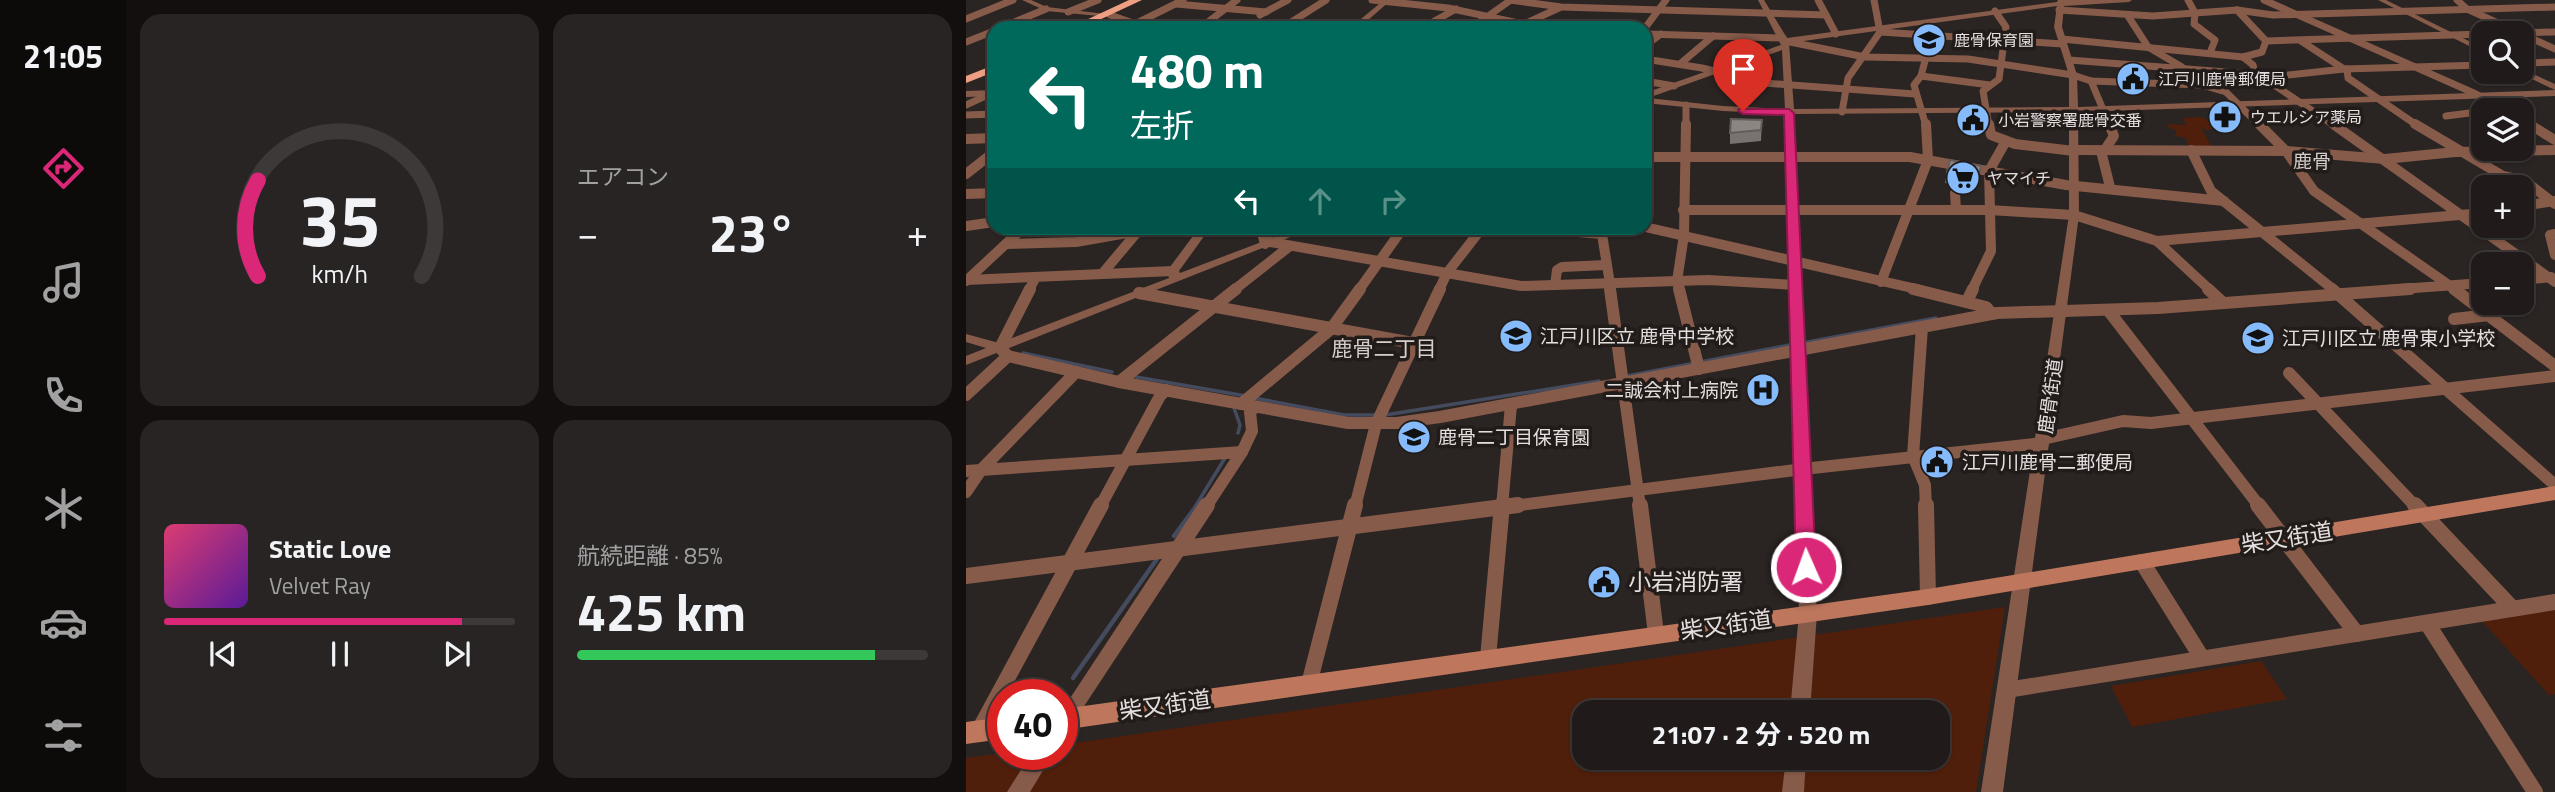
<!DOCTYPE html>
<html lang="ja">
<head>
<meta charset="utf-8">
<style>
	:root { --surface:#201b1a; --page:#282423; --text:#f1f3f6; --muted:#a2a1a2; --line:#3d3939; --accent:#db2777 }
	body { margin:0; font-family:"Titillium Web","Noto Sans JP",sans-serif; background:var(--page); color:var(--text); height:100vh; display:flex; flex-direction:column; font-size:26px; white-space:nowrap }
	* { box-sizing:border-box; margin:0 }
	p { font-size:23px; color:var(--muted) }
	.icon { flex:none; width:38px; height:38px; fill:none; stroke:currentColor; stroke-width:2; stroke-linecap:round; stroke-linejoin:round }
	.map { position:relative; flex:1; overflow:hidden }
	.panel { display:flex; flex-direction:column; gap:14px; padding:14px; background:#120f0e; width:840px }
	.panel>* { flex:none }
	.guide { position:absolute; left:21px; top:21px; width:665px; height:214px; border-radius:21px; box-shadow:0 2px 5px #0004,0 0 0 2px var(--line); background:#00695c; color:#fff; overflow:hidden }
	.controls { position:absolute; left:1505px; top:21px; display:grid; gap:14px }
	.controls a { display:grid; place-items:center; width:63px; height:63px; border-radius:14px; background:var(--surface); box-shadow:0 2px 5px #0004,0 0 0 2px var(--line); font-size:35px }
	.speed { position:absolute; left:21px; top:679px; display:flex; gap:14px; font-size:35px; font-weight:700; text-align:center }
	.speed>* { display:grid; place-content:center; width:91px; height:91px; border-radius:50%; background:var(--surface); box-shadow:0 2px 5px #0004,0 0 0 2px var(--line); line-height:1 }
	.speed .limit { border:10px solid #d22; background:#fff; color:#111 }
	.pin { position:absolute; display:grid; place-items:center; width:60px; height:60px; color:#fff; margin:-72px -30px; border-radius:50% 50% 50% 0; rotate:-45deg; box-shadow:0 0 7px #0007 }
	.pin .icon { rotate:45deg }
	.me { position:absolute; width:77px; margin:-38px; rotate:358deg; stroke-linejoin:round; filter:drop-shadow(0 0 5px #0008) }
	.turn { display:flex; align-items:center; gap:24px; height:147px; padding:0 28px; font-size:32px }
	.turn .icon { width:91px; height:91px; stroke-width:2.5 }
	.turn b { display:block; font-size:49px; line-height:60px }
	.lanes { display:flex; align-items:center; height:66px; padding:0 28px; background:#0003; justify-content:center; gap:35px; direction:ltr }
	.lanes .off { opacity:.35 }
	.big { font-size:52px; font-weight:700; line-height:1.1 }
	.panel .card { flex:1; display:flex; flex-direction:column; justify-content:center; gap:10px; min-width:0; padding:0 24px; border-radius:21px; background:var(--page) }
	.panel .dial { align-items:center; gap:0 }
	.dial svg { height:182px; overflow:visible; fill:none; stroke:var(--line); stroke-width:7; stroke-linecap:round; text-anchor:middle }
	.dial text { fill:var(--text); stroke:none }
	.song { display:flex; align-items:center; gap:21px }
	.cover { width:84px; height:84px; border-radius:10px; background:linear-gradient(135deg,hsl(340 70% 55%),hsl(270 70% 35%)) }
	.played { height:7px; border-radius:4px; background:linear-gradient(90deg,var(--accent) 85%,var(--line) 85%) }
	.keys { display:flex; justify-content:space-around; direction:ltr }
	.heat { display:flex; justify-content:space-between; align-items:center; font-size:38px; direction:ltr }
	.charge { height:10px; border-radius:5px; background:linear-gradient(90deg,#34c759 85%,var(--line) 0) }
	.panel .tiles { flex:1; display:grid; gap:14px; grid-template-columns:repeat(2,1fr) }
	.trip { position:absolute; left:606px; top:700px; width:378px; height:70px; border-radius:21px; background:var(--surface); box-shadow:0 2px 5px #0004,0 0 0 2px var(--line); font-weight:700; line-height:70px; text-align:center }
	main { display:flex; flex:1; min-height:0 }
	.dock { display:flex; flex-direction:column; width:126px; justify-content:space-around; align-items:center; background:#0d0b0a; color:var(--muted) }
	.dock .icon { width:49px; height:49px }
	.dock .on { color:var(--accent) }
	.dock b { font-size:32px; color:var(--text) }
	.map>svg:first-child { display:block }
</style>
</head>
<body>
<main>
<nav class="dock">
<b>21:05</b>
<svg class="icon on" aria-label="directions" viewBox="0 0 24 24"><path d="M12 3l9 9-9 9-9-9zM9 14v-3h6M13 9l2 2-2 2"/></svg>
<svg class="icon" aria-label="music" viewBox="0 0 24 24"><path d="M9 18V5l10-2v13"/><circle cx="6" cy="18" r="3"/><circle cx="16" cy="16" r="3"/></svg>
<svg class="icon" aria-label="phone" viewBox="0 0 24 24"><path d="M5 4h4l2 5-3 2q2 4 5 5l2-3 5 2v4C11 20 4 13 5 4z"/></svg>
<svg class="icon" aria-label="climate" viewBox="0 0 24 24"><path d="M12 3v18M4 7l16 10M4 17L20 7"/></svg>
<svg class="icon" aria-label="car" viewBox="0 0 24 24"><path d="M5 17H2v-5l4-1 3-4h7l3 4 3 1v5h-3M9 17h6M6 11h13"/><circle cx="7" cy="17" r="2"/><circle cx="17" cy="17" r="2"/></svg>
<svg class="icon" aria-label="filters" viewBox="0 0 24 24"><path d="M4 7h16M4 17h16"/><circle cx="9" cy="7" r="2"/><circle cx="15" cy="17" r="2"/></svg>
</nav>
<section class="panel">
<div class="tiles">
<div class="card dial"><svg viewBox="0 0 100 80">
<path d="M14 69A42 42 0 1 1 86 69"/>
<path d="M14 69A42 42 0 0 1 14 27" stroke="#db2777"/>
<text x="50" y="56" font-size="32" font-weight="700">35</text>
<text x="50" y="72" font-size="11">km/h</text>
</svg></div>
<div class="card"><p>エアコン</p>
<div class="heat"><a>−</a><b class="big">23°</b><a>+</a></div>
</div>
<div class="card">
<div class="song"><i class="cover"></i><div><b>Static Love</b><p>Velvet Ray</p></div></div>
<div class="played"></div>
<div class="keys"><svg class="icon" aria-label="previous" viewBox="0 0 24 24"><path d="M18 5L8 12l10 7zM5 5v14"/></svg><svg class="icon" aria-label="pause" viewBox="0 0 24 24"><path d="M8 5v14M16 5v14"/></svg><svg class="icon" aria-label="next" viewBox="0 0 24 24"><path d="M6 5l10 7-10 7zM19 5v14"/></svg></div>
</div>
<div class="card"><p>航続距離 · 85%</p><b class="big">425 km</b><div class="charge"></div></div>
</div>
</section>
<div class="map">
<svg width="1589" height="792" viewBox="0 0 1589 792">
	<rect width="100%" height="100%" fill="#2a2422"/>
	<!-- green -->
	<g fill="#501f0b" fill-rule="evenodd">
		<polygon points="1236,117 1253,128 1240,130 1234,125 1246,148 1224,148 1220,138 1209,136 1211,130 1203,128 1202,124 1220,125 1217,118"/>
		<path d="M 1039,607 L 1010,792 L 0,792 L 0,758 L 37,753 L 96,754 L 96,745 ZM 618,712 L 971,712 L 971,758 L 618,758 Z"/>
		<polygon points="1589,608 1589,694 1583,695 1516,621"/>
		<polygon points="1295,661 1321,699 1166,727 1145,686"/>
	</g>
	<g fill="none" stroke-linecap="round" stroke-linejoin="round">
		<!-- stream-far1 -->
		<g stroke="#444b5e" stroke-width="3.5">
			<polyline points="836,343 970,318"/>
			<polyline points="57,353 146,372"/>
			<polyline points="661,376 829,344"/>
			<polyline points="170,377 280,396"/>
			<polyline points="288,398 378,415 411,415"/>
			<polyline points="268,408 274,425 272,433"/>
			<polyline points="419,415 633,381"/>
			<polyline points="229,507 259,458"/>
		</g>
		<!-- stream -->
		<g stroke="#444b5e" stroke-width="4.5">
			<polyline points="208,536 231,505"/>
			<polyline points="107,678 191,559"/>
		</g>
		<!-- minor-far3 -->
		<g stroke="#875b4a" stroke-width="7">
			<polyline points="406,0 482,8 576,28"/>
			<polyline points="544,0 595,7 860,15 870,34"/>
			<polyline points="852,0 860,15"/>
			<polyline points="1222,0 1229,13 1228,24 1249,40 1244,53"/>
			<polyline points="1298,0 1510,94 1538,110"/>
			<polyline points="1491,0 1501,9 1554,33"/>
			<polyline points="210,4 300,12"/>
			<polyline points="1093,10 1187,16 1271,10 1307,15 1589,7"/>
			<polyline points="1271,10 1300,41"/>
			<polyline points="102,12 132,0"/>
			<polyline points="144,15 170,24 218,28"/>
			<polyline points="294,15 322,0"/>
			<polyline points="1162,16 1182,47 1216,67 1236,85 1260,92 1294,126"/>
			<polyline points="0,19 47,0"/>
			<polyline points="171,23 217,0"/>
			<polyline points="558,24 593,8"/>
			<polyline points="34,28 80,9"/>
			<polyline points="234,28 271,0"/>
			<polyline points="248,28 308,28"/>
			<polyline points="316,28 360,0"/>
			<polyline points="456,28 490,9"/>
			<polyline points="505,28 545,0"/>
			<polyline points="679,28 700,0"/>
			<polyline points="914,32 1097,44"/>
			<polyline points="1547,33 1589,32"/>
			<polyline points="679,34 817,38"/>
			<polyline points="1556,34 1589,49"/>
			<polyline points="1096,39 1277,57 1296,52 1300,41 1517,34"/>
			<polyline points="819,41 899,57 1002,59 1107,75 1125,81 1236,85"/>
			<polyline points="1335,41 1378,69"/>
			<polyline points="0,42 28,31"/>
			<polyline points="679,46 695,34"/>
			<polyline points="28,56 23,62 28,63"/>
			<polyline points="960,57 955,76 948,85 960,126"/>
			<polyline points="1277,57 1287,65 1289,72 1369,126"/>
			<polyline points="679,59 736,68 798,83 949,94"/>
			<polyline points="1103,60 1313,76 1378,69 1517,65"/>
			<polyline points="1556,63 1589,62"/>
			<polyline points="714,64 747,36"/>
			<polyline points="1381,69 1382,78 1452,126"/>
			<polyline points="955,76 1024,85"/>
			<polyline points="679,81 708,86"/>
			<polyline points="1125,81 1144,126"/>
			<polyline points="0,105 28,92"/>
			<polyline points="876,112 882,78 914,32 908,0"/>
			<polyline points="0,115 28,114"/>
			<polyline points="1480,116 1535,109"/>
			<polyline points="1556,120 1566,126"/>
			<polyline points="720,126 720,105"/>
			<polyline points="1023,126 1017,91 1033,79 1040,27 1029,11"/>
		</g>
		<!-- minor-far2 -->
		<g stroke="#875b4a" stroke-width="10">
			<polyline points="1023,124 1025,135 1049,144 1108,151"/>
			<polyline points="1293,124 1320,151 1348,191 1490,290"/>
			<polyline points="1367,124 1589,282"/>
			<polyline points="1449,124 1537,176 1559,181 1589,204"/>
			<polyline points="1563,124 1589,140"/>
			<polyline points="0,139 28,138"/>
			<polyline points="1140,148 1148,136 1143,124"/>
			<polyline points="1108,150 1320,151 1419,159 1489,152 1589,150"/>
			<polyline points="1225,150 1245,191 1368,290"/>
			<polyline points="1135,151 1144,187"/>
			<polyline points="679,157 944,157 1100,185 1258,201"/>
			<polyline points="0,174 28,152"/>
			<polyline points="989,193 990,210"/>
			<polyline points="0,194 28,193"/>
			<polyline points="1556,206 1589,201"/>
			<polyline points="717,210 1023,210 1108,215 1191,241 1517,213"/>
			<polyline points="0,226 28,222"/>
			<polyline points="679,227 955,290"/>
			<polyline points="562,228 636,234"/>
			<polyline points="635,228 645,290"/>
			<polyline points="1589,234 1584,235 1589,255"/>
			<polyline points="1191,241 1244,290"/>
			<polyline points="304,242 555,286 742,280 830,285"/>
			<polyline points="40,244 110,242 172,231"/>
			<polyline points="299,244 297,237 303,228"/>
			<polyline points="136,274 173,230"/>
			<polyline points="0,280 207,271"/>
			<polyline points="1556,280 1585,277"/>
			<polyline points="0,281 57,228"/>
			<polyline points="915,282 962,160 960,124"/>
			<polyline points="589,285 591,270 596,267 640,265"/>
			<polyline points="63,290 70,277"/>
			<polyline points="268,290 324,246"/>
			<polyline points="393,290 437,228"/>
			<polyline points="473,290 481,273 516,228"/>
			<polyline points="713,290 711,281 718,235 720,124"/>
			<polyline points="1006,290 1025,251 1023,171 1040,141"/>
			<polyline points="1421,290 1517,283"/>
		</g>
		<!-- minor-far1 -->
		<g stroke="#875b4a" stroke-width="12">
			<polyline points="64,289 34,348 42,356 153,382 382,423 431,423 474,417 1031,313 1192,308 1444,289"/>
			<polyline points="644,289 674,507"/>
			<polyline points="713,289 733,369"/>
			<polyline points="947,289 1020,307 1026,314"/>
			<polyline points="1242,289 1257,303"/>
			<polyline points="1366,289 1589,485"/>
			<polyline points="1488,289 1589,366"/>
			<polyline points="173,293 447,343"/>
			<polyline points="1001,301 1007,289"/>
			<polyline points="1142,310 1294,507"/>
			<polyline points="1488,319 1523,315"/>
			<polyline points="956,327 947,456 959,485 960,507"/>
			<polyline points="1323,373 1450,507"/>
			<polyline points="153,382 270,289"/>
			<polyline points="0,395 42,356"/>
			<polyline points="275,404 365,329 394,289"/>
			<polyline points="1077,439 1157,421 1185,423 1589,376"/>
			<polyline points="0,471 276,452"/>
			<polyline points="0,492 15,470 110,372"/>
			<polyline points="134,507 194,396 200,390"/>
			<polyline points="240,507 276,452 286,431 284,412 289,407"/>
			<polyline points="389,507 410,424 474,289"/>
			<polyline points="536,507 545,405"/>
			<polyline points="538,507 837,469 1077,443"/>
		</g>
		<!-- minor -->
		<g stroke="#875b4a" stroke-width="16">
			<polyline points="674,505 690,634"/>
			<polyline points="960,505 962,597"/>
			<polyline points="1292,505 1391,634"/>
			<polyline points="1449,505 1546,608"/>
			<polyline points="1176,562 1236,658"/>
			<polyline points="0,576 552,505"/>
			<polyline points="1461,623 1569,792"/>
			<polyline points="522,658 536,505"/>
			<polyline points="343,684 389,505"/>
			<polyline points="1041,690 1589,602"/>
			<polyline points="100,719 241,505"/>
			<polyline points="12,732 135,505"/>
		</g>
		<!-- tertiary -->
		<g fill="#875b4a" fill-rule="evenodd">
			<polygon points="56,0 65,0 81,7 148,15 144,17 80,11"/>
			<polygon points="418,0 425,0 393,28 384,28"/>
			<path d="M 792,0 L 798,0 L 821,38 L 1091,2 L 1092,0 L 1166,0 L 1163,2 L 1098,6 L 1096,27 L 1111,75 L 1112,107 L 1589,90 L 1589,96 L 1112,112 L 1113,215 L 1037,792 L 1015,792 L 1103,215 L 1103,112 L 828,114 L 851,613 L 844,712 L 824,712 L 833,613 L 819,114 L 757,111 L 679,103 L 679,93 L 815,45 ZM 1091,6 L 1088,27 L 1103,75 L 1103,107 L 828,109 L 823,43 ZM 816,50 L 819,109 L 757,106 L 682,98 Z"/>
			<polygon points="1412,0 1420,0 1517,48 1517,53"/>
			<polygon points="1556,69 1589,84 1589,90 1553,73"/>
			<polygon points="28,90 28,96 0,97 0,91"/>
			<polygon points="233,228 244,228 213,271 214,273 332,228 347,228 0,365 0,356 20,348 0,342 0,334 33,343 203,278 201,271"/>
			<polygon points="65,754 87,754 64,792 41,792"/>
			<polygon points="820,758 840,758 838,792 816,792"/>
		</g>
		<!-- secondary -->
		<g fill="#be775d" fill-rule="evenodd">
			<polygon points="1589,486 1589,500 962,605 96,730 96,709 962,589"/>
			<polygon points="37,717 37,739 0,744 0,722"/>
		</g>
		<!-- trunk -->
		<g fill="#ee9e82" fill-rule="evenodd">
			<polygon points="163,0 176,0 116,28 103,28"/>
			<polygon points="28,65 28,72 0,83 0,76"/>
		</g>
	</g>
	<!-- wall -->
	<g fill="#787270">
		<polygon points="796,120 795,141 764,144 764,133"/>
		<polygon points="1015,166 1011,187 979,183 981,172"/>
	</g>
	<!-- building -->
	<g fill="#8c8582" stroke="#625d5b" stroke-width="2">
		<polygon points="765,119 796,120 795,130 764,133"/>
		<polygon points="984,160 1015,166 1013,175 981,172"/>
	</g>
	<!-- route -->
	<polygon fill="#db2777" stroke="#8e194d" stroke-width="2" points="773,109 823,109 828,113 850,567 847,573 840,575 833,573 830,567 818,115 777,114 772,111"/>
	<!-- icons -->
	<defs>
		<symbol id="school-disc" viewBox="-11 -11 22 22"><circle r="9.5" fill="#85bbfb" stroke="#211b19"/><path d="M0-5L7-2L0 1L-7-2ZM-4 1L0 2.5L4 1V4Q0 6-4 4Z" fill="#111"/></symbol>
		<symbol id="civic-disc" viewBox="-11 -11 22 22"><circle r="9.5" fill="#85bbfb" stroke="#211b19"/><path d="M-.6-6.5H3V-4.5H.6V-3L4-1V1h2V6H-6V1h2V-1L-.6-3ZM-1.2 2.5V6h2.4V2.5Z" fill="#111"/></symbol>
		<symbol id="pharmacy-disc" viewBox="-11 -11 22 22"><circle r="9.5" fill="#85bbfb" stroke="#211b19"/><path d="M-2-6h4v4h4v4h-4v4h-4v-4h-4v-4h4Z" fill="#111"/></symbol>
		<symbol id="supermarket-disc" viewBox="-11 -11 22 22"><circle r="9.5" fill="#85bbfb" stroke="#211b19"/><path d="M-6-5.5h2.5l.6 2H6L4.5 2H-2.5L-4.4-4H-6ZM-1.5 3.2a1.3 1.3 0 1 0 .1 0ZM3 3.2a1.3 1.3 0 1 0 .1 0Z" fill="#111"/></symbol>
		<symbol id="hospital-disc" viewBox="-11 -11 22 22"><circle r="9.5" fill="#85bbfb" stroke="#211b19"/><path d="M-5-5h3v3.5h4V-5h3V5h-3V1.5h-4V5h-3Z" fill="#111"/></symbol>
	</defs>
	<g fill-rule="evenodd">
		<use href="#school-disc" x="944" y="21" width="38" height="38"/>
		<use href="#civic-disc" x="1148" y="60" width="38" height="38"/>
		<use href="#pharmacy-disc" x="1240" y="98" width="38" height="38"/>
		<use href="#civic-disc" x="988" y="101" width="38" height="38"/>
		<use href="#supermarket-disc" x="978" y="159" width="38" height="38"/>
		<use href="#school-disc" x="531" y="317" width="38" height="38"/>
		<use href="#school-disc" x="1273" y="319" width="38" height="38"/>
		<use href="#hospital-disc" x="778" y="371" width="38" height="38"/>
		<use href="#school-disc" x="429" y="418" width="38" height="38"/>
		<use href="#civic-disc" x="952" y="443" width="38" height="38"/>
		<use href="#civic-disc" x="619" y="563" width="38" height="38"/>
	</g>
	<g text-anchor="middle" stroke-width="7" stroke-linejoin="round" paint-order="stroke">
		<!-- far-poi labels -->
		<g font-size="16" fill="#e4dfde" stroke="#211b19" text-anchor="start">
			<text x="988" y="46">鹿骨保育園</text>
			<text x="1192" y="85">江戸川鹿骨郵便局</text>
			<text x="1284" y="123">ウエルシア薬局</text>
			<text x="1032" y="126">小岩警察署鹿骨交番</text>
			<text x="1021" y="184">ヤマイチ</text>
		</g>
		<!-- far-quarter labels -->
		<g font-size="19" fill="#d5cecb" stroke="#211b19">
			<text x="1346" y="168">鹿骨</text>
		</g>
		<!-- poi labels -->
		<g font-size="19" fill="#e4dfde" stroke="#211b19" text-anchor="start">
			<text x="574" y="343">江戸川区立 鹿骨中学校</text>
			<text x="1316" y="345">江戸川区立 鹿骨東小学校</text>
			<text x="772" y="397" text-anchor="end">二誠会村上病院</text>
			<text x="472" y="444">鹿骨二丁目保育園</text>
			<text x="996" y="469">江戸川鹿骨二郵便局</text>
		</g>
		<!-- street labels -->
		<g font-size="19" fill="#e4dfde" stroke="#211b19">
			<text transform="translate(1084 396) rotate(-82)" y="7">鹿骨街道</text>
		</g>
		<!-- neighbourhood labels -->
		<g font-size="21" fill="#d5cecb" stroke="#211b19">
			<text x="418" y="356">鹿骨二丁目</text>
		</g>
		<!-- near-street labels -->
		<g font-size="23" fill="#e4dfde" stroke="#211b19">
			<text transform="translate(1321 538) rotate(-9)" y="8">柴又街道</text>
			<text transform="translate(760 625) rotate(-8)" y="8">柴又街道</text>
			<text transform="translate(199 705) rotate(-8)" y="8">柴又街道</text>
		</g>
		<!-- near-poi labels -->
		<g font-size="23" fill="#e4dfde" stroke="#211b19" text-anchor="start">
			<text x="662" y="590">小岩消防署</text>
		</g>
	</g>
</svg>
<div class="controls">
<a><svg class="icon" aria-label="search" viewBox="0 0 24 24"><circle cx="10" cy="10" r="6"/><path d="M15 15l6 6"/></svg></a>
<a><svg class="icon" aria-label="layers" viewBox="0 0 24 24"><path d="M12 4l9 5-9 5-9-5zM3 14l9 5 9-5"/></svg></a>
<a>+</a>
<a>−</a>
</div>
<div class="speed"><div class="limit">40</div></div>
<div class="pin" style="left:777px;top:111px;background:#d93025"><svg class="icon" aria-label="arrive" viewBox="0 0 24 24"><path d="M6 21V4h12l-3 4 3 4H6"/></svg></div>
<svg class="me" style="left:840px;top:567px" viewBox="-20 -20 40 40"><circle r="17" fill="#db2777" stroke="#fff" stroke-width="3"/><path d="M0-11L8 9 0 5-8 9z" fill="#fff"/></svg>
<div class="trip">21:07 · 2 分 · 520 m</div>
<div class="guide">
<div class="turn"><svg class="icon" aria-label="left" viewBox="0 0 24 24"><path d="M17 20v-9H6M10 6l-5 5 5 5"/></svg><div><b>480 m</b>左折</div></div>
<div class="lanes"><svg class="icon" aria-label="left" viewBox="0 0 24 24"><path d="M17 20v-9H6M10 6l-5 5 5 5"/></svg><svg class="icon off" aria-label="ahead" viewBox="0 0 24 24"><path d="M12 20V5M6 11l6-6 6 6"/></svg><svg class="icon off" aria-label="right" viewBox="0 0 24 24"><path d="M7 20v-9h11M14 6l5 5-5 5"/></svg></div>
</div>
</div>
</main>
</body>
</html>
